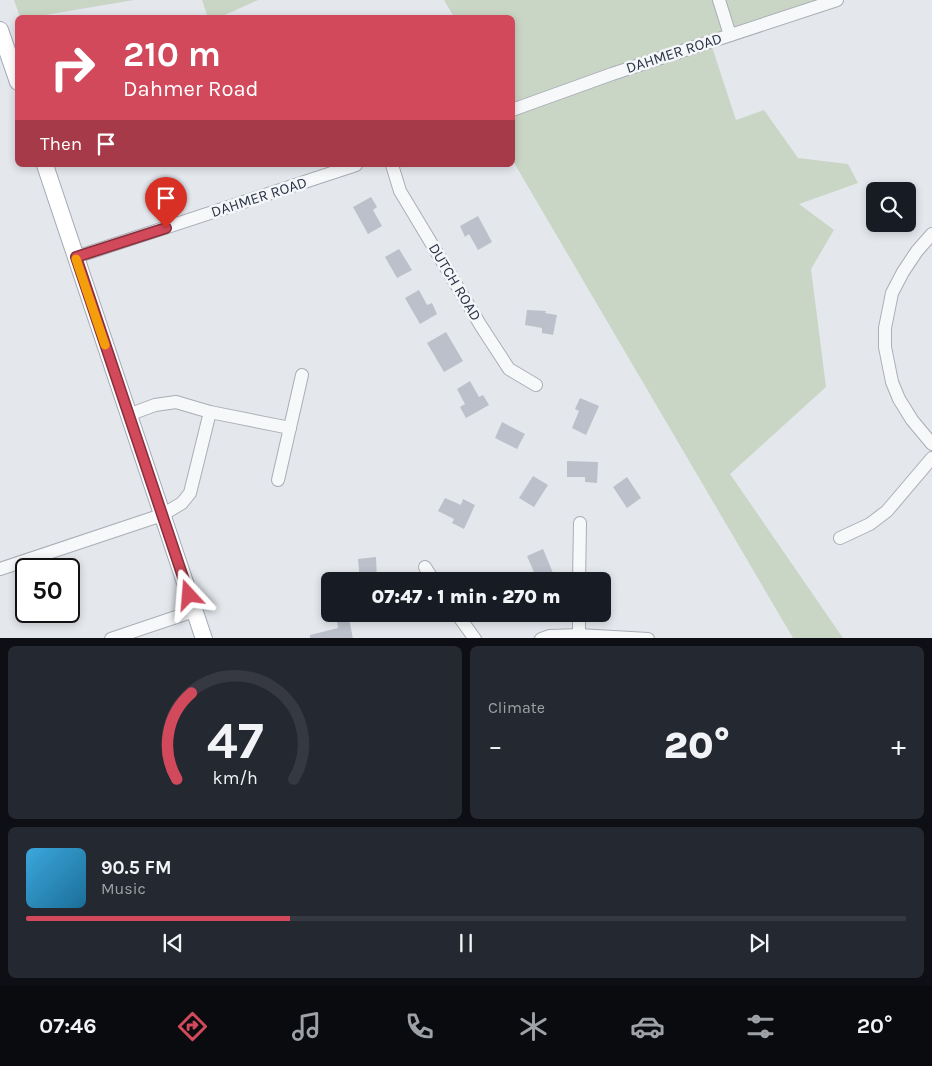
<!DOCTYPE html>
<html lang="en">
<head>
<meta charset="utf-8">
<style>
	:root { --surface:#171b24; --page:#242831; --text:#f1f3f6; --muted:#9ea1a6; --line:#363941; --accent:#d1495b }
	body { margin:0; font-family:Karla,sans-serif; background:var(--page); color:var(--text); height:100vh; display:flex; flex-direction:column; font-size:19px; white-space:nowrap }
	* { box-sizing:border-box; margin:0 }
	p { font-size:16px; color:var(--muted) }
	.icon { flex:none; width:28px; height:28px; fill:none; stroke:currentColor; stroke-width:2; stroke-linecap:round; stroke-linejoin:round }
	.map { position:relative; height:638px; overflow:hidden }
	.sheet { display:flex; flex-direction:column; gap:8px; padding:8px; background:#0d0f14; flex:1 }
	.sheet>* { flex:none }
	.hud { position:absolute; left:15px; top:15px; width:500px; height:152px; border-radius:8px; box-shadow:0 2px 8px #0003; background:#d1495b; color:#fff; overflow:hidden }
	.tools { position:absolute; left:866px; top:182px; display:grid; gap:10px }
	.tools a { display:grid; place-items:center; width:50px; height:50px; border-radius:8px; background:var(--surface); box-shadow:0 2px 8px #0003; font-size:25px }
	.speed { position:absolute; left:15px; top:558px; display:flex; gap:10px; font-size:25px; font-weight:700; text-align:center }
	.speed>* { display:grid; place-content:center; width:65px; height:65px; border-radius:50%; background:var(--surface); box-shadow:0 2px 8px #0003; line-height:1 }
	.speed .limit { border:2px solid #111; border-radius:8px; background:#fff; color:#111 }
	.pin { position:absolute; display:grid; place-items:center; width:42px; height:42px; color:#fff; margin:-51px -21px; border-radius:50% 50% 50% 0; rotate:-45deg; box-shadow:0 0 5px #0007 }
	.pin .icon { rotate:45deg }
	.me { position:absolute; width:55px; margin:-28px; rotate:341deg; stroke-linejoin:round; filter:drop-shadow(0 0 4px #0008) }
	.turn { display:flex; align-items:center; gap:18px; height:105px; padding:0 25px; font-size:22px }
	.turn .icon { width:65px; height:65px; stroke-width:2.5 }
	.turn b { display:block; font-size:35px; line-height:42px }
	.then { display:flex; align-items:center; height:48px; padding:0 25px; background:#0003; gap:10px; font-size:19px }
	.big { font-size:38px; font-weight:800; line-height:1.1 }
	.sheet .widget { flex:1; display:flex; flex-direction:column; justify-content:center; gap:8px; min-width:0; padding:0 18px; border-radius:8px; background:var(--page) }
	.sheet .dial { align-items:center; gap:0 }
	.dial svg { height:130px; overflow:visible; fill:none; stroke:var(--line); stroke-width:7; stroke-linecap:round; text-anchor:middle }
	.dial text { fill:var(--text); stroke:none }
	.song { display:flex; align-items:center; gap:15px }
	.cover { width:60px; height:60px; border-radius:8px; background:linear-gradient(135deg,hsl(200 70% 55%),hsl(200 70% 35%)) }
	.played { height:5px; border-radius:2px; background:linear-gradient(90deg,var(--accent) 30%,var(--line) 30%) }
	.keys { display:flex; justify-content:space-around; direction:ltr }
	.heat { display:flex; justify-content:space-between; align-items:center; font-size:28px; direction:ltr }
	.sheet .tiles { flex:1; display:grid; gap:8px; grid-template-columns:1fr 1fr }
	.widget:last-child { grid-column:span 2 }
	.trip { position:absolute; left:321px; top:572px; width:290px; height:50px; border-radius:8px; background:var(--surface); box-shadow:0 2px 8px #0003; font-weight:800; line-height:50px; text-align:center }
	.tabs { display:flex; height:80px; justify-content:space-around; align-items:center; background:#090b0e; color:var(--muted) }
	.tabs .icon { width:35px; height:35px }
	.tabs .on { color:var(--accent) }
	.tabs b { font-size:22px; color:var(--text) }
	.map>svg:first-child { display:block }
</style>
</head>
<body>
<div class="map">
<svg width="932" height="639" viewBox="0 0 932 639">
	<rect width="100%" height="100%" fill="#e4e7ec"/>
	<!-- green -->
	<g fill="#c9d6c5">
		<polygon points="14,0 134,0 27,18 20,17"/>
		<polygon points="202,0 258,0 220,17 208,18"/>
		<polygon points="444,0 823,0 709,38 736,120 764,110 798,158 848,164 858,183 799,204 834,230 811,269 826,387 730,474 843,638 793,638 513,161 512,18 454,17"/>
	</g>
	<!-- building -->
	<g fill="#bbc0ca">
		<polygon points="371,197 377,207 373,210 382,226 368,234 353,207"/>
		<polygon points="478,216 492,242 478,250 469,234 465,237 460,226"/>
		<polygon points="399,249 412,270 397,278 385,257"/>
		<polygon points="419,290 427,305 432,303 437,314 420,324 405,298"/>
		<polygon points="527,310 546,311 545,313 557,315 553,335 542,333 542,328 525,325"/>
		<polygon points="446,332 463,361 444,372 427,343"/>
		<polygon points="470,381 479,397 483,395 489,405 466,418 460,407 465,404 457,389"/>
		<polygon points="580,398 599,406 586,435 572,428 579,411 575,409"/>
		<polygon points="502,422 525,434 517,449 495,438"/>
		<polygon points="567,461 598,462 597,483 585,482 585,477 567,477"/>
		<polygon points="533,476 548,485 534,507 519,498"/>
		<polygon points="627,477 641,498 627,508 613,487"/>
		<polygon points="445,498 461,505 463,499 475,505 464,529 452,523 454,519 438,511"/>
		<polygon points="543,549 553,573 537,579 527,556"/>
		<polygon points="376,557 377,581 360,581 358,559"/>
		<polygon points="349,618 353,639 310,639 310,635 338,628 337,620"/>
	</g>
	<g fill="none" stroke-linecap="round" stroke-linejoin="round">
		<defs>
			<g id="minor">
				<polyline points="719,0 730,35"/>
				<polyline points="512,110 612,74 837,0"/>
				<polyline points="392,165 400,191 481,326 509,369 536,385"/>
				<polyline points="932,234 917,251 903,272 892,293 885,328 885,347 892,382 899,399 912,420 932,444"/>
				<polyline points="76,257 356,165"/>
				<polyline points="210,412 290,428"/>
				<polyline points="278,480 302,375"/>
				<polyline points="840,538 870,524 887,511 932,458"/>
				<polyline points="425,567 434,581"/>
				<polyline points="0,569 162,515 182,503 190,493 210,412 176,402 155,405 128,415"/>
				<polyline points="579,581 580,523"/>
				<polyline points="457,614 475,639"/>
				<polyline points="579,614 579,635 582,639"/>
				<polyline points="111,639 194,611"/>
				<polyline points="541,639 549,636 579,635 648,639"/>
			</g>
			<g id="major">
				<polyline points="0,30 18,82"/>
				<polyline points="45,165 204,639"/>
			</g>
		</defs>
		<!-- minor casing -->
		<use href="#minor" stroke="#a9aeb7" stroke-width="14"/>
		<!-- major casing -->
		<use href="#major" stroke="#a3abb8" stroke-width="18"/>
		<!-- minor -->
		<use href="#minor" stroke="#f7f8fa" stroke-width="12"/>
		<!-- major -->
		<use href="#major" stroke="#fff" stroke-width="16"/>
	</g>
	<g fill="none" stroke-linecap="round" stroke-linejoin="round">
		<defs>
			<polyline id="route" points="166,228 76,257 189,595"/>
		</defs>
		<!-- route casing -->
		<use href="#route" stroke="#882f3b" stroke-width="12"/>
		<!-- route -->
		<use href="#route" stroke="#d1495b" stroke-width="9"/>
		<!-- slow -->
		<polyline stroke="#f59e0b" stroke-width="9" points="76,259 105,345"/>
	</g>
	<g text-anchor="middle" stroke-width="5" stroke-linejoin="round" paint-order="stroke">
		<!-- street labels -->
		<g font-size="15" fill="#2b3445" stroke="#f4f6f9">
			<text transform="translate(674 53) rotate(-18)" y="5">DAHMER ROAD</text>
			<text transform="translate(259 197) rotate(-18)" y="5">DAHMER ROAD</text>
			<text transform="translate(455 282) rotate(59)" y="5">DUTCH ROAD</text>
		</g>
	</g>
</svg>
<div class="tools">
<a><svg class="icon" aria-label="search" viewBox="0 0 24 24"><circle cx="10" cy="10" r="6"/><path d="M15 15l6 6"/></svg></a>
</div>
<div class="speed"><div class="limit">50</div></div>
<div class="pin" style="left:166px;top:228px;background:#d93025"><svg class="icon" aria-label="arrive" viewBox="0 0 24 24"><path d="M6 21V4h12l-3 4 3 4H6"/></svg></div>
<svg class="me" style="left:189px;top:595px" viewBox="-20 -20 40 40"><path d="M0-17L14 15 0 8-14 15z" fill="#d1495b" stroke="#fff" stroke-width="4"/></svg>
<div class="trip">07:47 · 1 min · 270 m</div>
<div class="hud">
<div class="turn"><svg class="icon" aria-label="right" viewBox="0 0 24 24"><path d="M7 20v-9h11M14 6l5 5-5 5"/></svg><div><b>210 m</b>Dahmer Road</div></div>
<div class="then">Then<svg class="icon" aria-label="arrive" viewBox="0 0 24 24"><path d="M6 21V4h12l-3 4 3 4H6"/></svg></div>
</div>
</div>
<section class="sheet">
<div class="tiles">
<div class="widget dial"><svg viewBox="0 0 100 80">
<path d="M14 69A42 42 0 1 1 86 69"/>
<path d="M14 69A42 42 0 0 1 23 16" stroke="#d1495b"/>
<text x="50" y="56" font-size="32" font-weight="700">47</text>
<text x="50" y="72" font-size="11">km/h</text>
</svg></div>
<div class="widget"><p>Climate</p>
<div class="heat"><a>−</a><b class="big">20°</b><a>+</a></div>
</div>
<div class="widget">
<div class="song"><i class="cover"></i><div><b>90.5 FM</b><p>Music</p></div></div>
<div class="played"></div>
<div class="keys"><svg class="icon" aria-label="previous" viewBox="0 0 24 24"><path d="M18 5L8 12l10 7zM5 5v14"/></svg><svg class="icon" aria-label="pause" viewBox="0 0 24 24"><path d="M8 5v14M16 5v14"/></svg><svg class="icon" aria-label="next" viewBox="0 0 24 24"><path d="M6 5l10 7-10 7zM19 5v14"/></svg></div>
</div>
</div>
</section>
<nav class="tabs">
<b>07:46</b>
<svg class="icon on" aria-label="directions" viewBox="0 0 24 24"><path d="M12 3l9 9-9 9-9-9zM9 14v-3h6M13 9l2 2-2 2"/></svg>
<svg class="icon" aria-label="music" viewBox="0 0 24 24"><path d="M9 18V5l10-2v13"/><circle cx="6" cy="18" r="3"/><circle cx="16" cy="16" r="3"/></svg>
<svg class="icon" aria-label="phone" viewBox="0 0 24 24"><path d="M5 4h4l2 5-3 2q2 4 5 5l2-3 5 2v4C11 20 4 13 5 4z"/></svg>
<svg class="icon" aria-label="climate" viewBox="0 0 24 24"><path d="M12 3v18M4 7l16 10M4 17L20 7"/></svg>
<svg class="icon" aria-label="car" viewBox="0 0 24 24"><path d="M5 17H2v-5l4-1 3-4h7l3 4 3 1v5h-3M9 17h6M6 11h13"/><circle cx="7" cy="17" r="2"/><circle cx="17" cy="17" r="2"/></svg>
<svg class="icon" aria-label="filters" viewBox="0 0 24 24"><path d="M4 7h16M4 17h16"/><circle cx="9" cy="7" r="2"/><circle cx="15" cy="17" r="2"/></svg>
<b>20°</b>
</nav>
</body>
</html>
